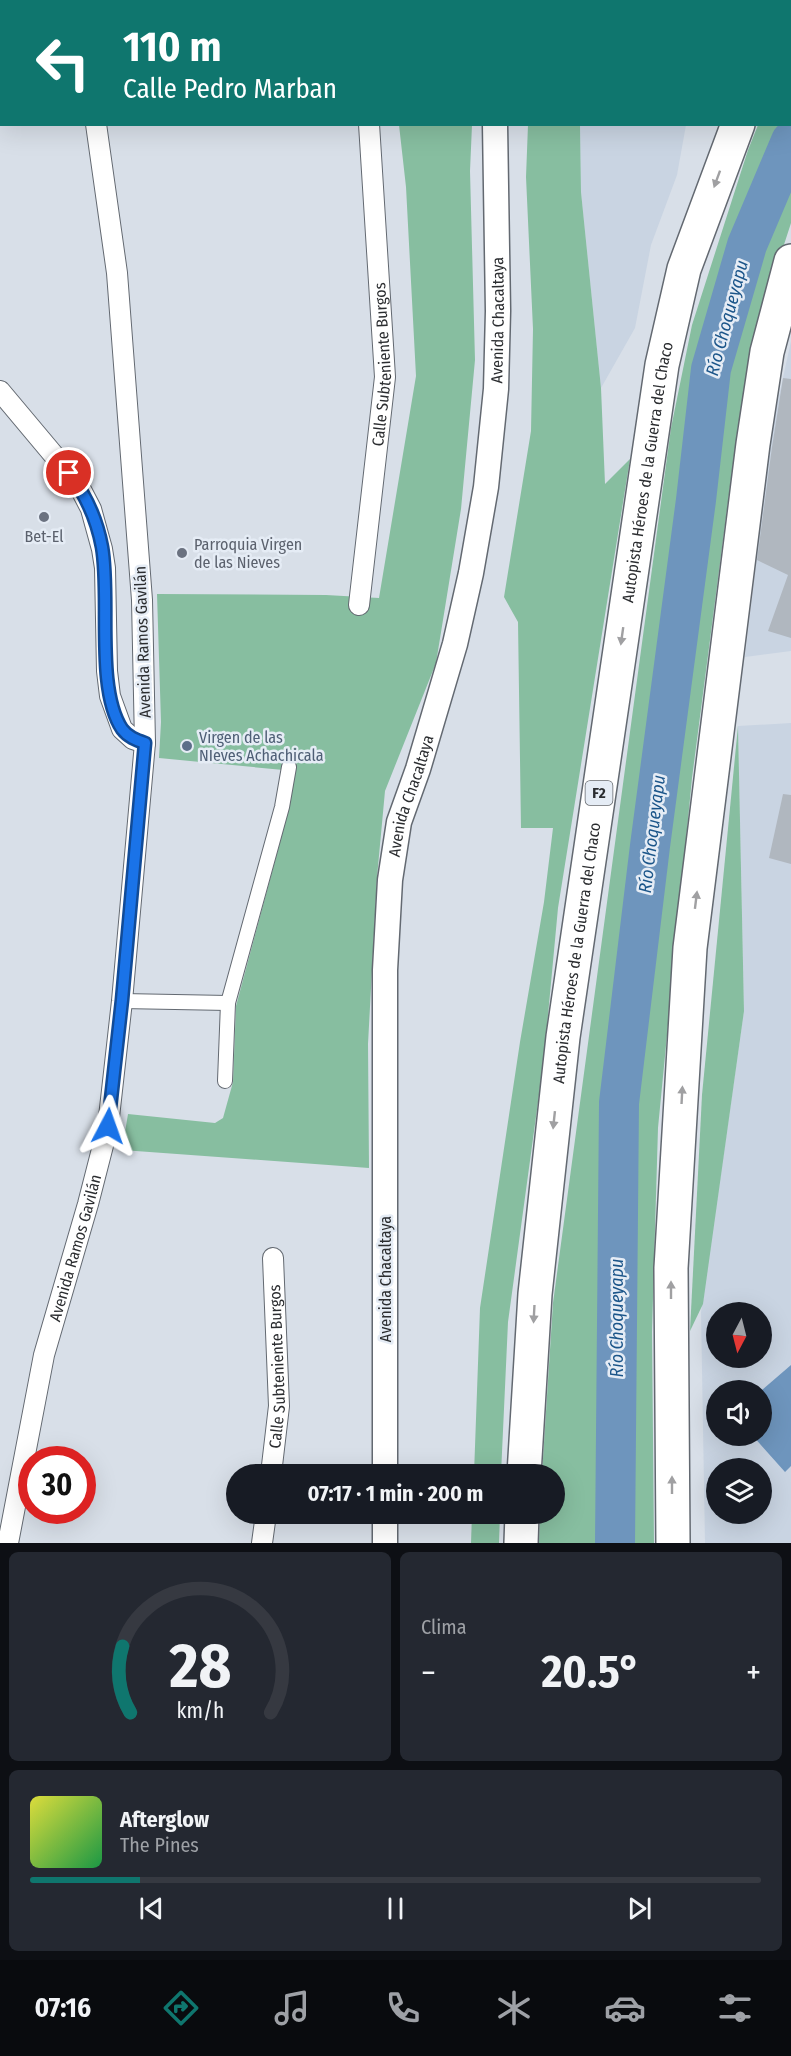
<!DOCTYPE html>
<html lang="es">
<head>
<meta charset="utf-8">
<style>
	:root { --surface:#171b24; --page:#242831; --text:#f1f3f6; --muted:#9ea1a6; --line:#363941; --accent:#0f766e }
	body { margin:0; font-family:"Fira Sans Condensed",sans-serif; background:var(--page); color:var(--text); height:100vh; display:flex; flex-direction:column; font-size:22px; white-space:nowrap }
	* { box-sizing:border-box; margin:0 }
	p { font-size:20px; color:var(--muted) }
	.icon { flex:none; width:33px; height:33px; fill:none; stroke:currentColor; stroke-width:2; stroke-linecap:round; stroke-linejoin:round }
	.map { position:relative; height:1543px; overflow:hidden }
	.details { display:flex; flex-direction:column; gap:9px; padding:9px; background:#0d0f14; flex:1 }
	.details>* { flex:none }
	.guide { position:absolute; left:0px; top:0px; width:792px; height:126px; box-shadow:0 6px 24px #0002; background:#0f766e; color:#fff; overflow:hidden }
	.needle { width:39px; rotate:187deg }
	.fabs { position:absolute; left:706px; top:1302px; display:grid; gap:12px }
	.fabs a { display:grid; place-items:center; width:66px; height:66px; border-radius:50%; background:var(--surface); box-shadow:0 6px 24px #0002; font-size:30px }
	.speed { position:absolute; left:18px; top:1446px; display:flex; gap:12px; font-size:30px; font-weight:700; text-align:center }
	.speed>* { display:grid; place-content:center; width:78px; height:78px; border-radius:50%; background:var(--surface); box-shadow:0 6px 24px #0002; line-height:1 }
	.speed .limit { border:9px solid #d22; background:#fff; color:#111 }
	.pin { position:absolute; display:grid; place-items:center; width:51px; height:51px; color:#fff; margin:-26px; border:3px solid #fff; border-radius:50%; box-shadow:0 2px 6px #0007 }
	.me { position:absolute; width:66px; margin:-33px; rotate:4deg; stroke-linejoin:round; filter:drop-shadow(0 0 4px #0008) }
	.turn { display:flex; align-items:center; gap:21px; height:126px; padding:0 24px; font-size:27px }
	.turn .icon { width:78px; height:78px; stroke-width:2.5 }
	.turn b { display:block; font-size:42px; line-height:51px }
	.big { font-size:45px; font-weight:700; line-height:1.1 }
	.details .widget { flex:1; display:flex; flex-direction:column; justify-content:center; gap:9px; min-width:0; padding:0 21px; border-radius:9px; background:var(--page) }
	.details .dial { align-items:center; gap:0 }
	.dial svg { height:156px; overflow:visible; fill:none; stroke:var(--line); stroke-width:7; stroke-linecap:round; text-anchor:middle }
	.dial text { fill:var(--text); stroke:none }
	.song { display:flex; align-items:center; gap:18px }
	.cover { width:72px; height:72px; border-radius:9px; background:linear-gradient(135deg,hsl(60 70% 55%),hsl(140 70% 35%)) }
	.played { height:6px; border-radius:3px; background:linear-gradient(90deg,var(--accent) 15%,var(--line) 15%) }
	.keys { display:flex; justify-content:space-around; direction:ltr }
	.heat { display:flex; justify-content:space-between; align-items:center; font-size:33px; direction:ltr }
	.details .tiles { flex:1; display:grid; gap:9px; grid-template-columns:1fr 1fr }
	.widget:last-child { grid-column:span 2 }
	.trip { position:absolute; left:226px; top:1464px; width:339px; height:60px; border-radius:30px; background:var(--surface); box-shadow:0 6px 24px #0002; font-weight:700; line-height:60px; text-align:center }
	.menu { display:flex; height:96px; justify-content:space-around; align-items:center; background:#090b0e; color:var(--muted) }
	.menu .icon { width:42px; height:42px }
	.menu .selected { color:var(--accent) }
	.menu b { font-size:27px; color:var(--text) }
	.map>svg:first-child { display:block }
</style>
</head>
<body>
<div class="map">
<svg width="791" height="1543" viewBox="0 0 791 1543">
	<rect width="100%" height="100%" fill="#d8dfe8"/>
	<!-- built -->
	<g fill="#c9d4e2" fill-rule="evenodd">
		<polygon points="103,0 199,0 188,2"/>
		<polygon points="580,125 686,125 677,175 651,245 635,328 601,388 581,192"/>
		<polygon points="791,341 791,651 745,657 772,428"/>
		<path d="M 791,723 L 791,1543 L 705,1543 L 701,1312 L 744,1011 L 738,726 ZM 717,1312 L 762,1312 L 762,1358 L 717,1358 ZM 717,1390 L 762,1390 L 762,1436 L 717,1436 ZM 717,1468 L 762,1468 L 762,1514 L 717,1514 Z"/>
	</g>
	<!-- green -->
	<g fill="#87bea0">
		<polygon points="399,125 472,125 470,171 475,360 461,509 436,663 385,791 377,877 368,1044 369,1168 122,1150 128,1114 215,1123 223,1118 233,1082 236,1006 290,805 294,771 159,758 161,722 157,594 326,595 379,598 416,376 406,187"/>
		<polygon points="528,125 580,125 581,192 601,388 605,484 630,459 558,908 544,1058 508,1322 501,1474 474,1474 480,1308 520,1042 544,902 553,828 521,828 518,622 504,597 531,431 533,329 526,177"/>
		<polygon points="758,125 785,125 733,254 700,366 683,495 656,666 604,1105 602,1543 539,1543 540,1514 555,1514 555,1474 542,1474 553,1303 671,428 692,325 748,150"/>
		<polygon points="791,176 791,223 759,322 738,425 692,778 658,1128 652,1332 654,1543 632,1543 635,1108 723,396 742,318 762,248"/>
		<polygon points="738,726 744,1011 703,1304 690,1331 702,1095"/>
		<polygon points="472,1514 500,1514 499,1543 471,1543"/>
	</g>
	<!-- water -->
	<polygon fill="#6e95bd" points="791,1365 791,1466 785,1472 753,1436 762,1436 762,1390"/>
	<g fill="none" stroke-linecap="round" stroke-linejoin="round">
		<!-- river -->
		<polyline stroke="#6e95bd" stroke-width="40" points="615,1543 619,1103 650,846 696,500 711,369 747,245 791,141"/>
	</g>
	<!-- building -->
	<g fill="#b0b7bf">
		<polygon points="783,378 791,379 791,638 768,631 788,575 757,560 772,447"/>
		<polygon points="783,794 791,795 791,864 769,858"/>
	</g>
	<g fill="none" stroke-linecap="round" stroke-linejoin="round">
		<defs>
			<g id="pedestrian">
				<polyline points="122,1001 228,1003"/>
				<polyline points="225,1081 228,1003 282,807 289,767"/>
			</g>
			<g id="minor">
				<polyline points="78,0 79,2"/>
				<polyline points="361,0 361,2"/>
				<polyline points="0,391 78,484 91,509 102,549 105,568 107,671 110,696 122,729 133,739 145,743"/>
				<path id="s1" d="M 359,605 L 385,377 L 369,124"/>
				<path id="s2" d="M 271,1474 L 279,1406 L 273,1258"/>
				<path id="s3" d="M 8,1543 L 44,1355 L 88,1204 L 108,1126 L 122,1001 L 145,743 L 142,600 L 117,273 L 96,124"/>
				<polyline points="262,1543 266,1514"/>
			</g>
			<g id="tertiary">
				<polyline points="507,2 507,0"/>
				<path id="s4" d="M 385,1474 L 385,970 L 390,880 L 399,822 L 418,769 L 455,644 L 471,573 L 486,487 L 496,389 L 498,311 L 495,124"/>
				<polyline points="385,1514 385,1543"/>
			</g>
			<g id="motorway">
				<polyline points="784,2 785,0"/>
				<path id="s5" d="M 524,1474 L 535,1294 L 563,1037 L 662,365 L 684,269 L 738,124"/>
				<polyline points="521,1543 522,1514"/>
				<polyline points="673,1543 671,1268 690,948 753,444 767,352 791,261"/>
			</g>
		</defs>
		<!-- pedestrian casing -->
		<use href="#pedestrian" stroke="#636971" stroke-width="16"/>
		<!-- minor casing -->
		<use href="#minor" stroke="#636971" stroke-width="22"/>
		<!-- tertiary casing -->
		<use href="#tertiary" stroke="#636971" stroke-width="27"/>
		<!-- motorway casing -->
		<use href="#motorway" stroke="#636971" stroke-width="36"/>
		<!-- pedestrian -->
		<use href="#pedestrian" stroke="#fff" stroke-width="14"/>
		<!-- minor -->
		<use href="#minor" stroke="#fff" stroke-width="20"/>
		<!-- tertiary -->
		<use href="#tertiary" stroke="#fff" stroke-width="24"/>
		<!-- motorway -->
		<use href="#motorway" stroke="#fff" stroke-width="33"/>
	</g>
	<!-- one-way arrows -->
	<defs><path id="oneway-solid" d="M-6-.8H1V-3.2L6.5 0L1 3.2V.8H-6Z" transform="scale(1.5)"/></defs>
	<g fill="#a0a0a2">
		<use href="#oneway-solid" transform="translate(717 179) rotate(110)"/>
		<use href="#oneway-solid" transform="translate(622 636) rotate(98)"/>
		<use href="#oneway-solid" transform="translate(696 900) rotate(-83)"/>
		<use href="#oneway-solid" transform="translate(682 1095) rotate(-87)"/>
		<use href="#oneway-solid" transform="translate(554 1120) rotate(96)"/>
		<use href="#oneway-solid" transform="translate(671 1290) rotate(-90)"/>
		<use href="#oneway-solid" transform="translate(534 1314) rotate(93)"/>
		<use href="#oneway-solid" transform="translate(672 1485) rotate(-90)"/>
	</g>
	<g fill="none" stroke-linecap="round" stroke-linejoin="round">
		<defs>
			<path id="route" d="M 69,473 C 86,495 97,520 102,547 C 111,597 95,688 122,729 C 128,737 136,740 145,743 L 122,1000 L 108,1126"/>
		</defs>
		<!-- route casing -->
		<use href="#route" stroke="#114b97" stroke-width="15"/>
		<!-- route -->
		<use href="#route" stroke="#1a73e8" stroke-width="10"/>
	</g>
	<!-- markers -->
	<g fill="#6b7280" stroke="#e5ecf5" stroke-width="2">
		<circle cx="44" cy="517" r="6"/>
		<circle cx="182" cy="553" r="6"/>
	</g>
	<circle fill="#5c6f8a" stroke="#e5ecf5" stroke-width="2" cx="187" cy="746" r="6"/>
	<g text-anchor="middle" stroke-width="5" stroke-linejoin="round" paint-order="stroke">
		<!-- shield labels -->
		<rect fill="#e5ecf5" stroke="#63666b" stroke-width="1.5" x="585.5" y="781" width="27" height="24" rx="4.5"/>
		<g font-size="15" font-weight="bold" fill="#2b2d30">
			<text x="599" y="798">F2</text>
		</g>
		<!-- street labels -->
		<g font-size="16" fill="#2b2d30" stroke="#e5ecf5">
			<text dy="6" stroke="none"><textPath href="#s4" startOffset="1167">Avenida Chacaltaya</textPath></text>
			<text dy="6" stroke="none"><textPath href="#s1" startOffset="242">Calle Subteniente Burgos</textPath></text>
			<text dy="6" stroke="none"><textPath href="#s5" startOffset="1010">Autopista Héroes de la Guerra del Chaco</textPath></text>
			<text transform="translate(142 642) rotate(-92)" y="6">Avenida Ramos Gavilán</text>
			<text dy="6" stroke="none"><textPath href="#s4" startOffset="681">Avenida Chacaltaya</textPath></text>
			<text dy="6" stroke="none"><textPath href="#s5" startOffset="524">Autopista Héroes de la Guerra del Chaco</textPath></text>
			<text dy="6" stroke="none"><textPath href="#s3" startOffset="303">Avenida Ramos Gavilán</textPath></text>
			<text transform="translate(385 1279) rotate(-90)" y="6">Avenida Chacaltaya</text>
			<text dy="6" stroke="none"><textPath href="#s2" startOffset="108">Calle Subteniente Burgos</textPath></text>
		</g>
		<!-- worship labels -->
		<g font-size="16" fill="#5b616d" stroke="#e5ecf5">
			<text x="44" y="542">Bet-El</text>
			<text x="194" y="550" text-anchor="start">Parroquia Virgen<tspan x="194" dy="18">de las Nieves</tspan></text>
		</g>
		<!-- service labels -->
		<g font-size="16" fill="#4e5e75" stroke="#e5ecf5" text-anchor="start">
			<text x="199" y="743">Virgen de las<tspan x="199" dy="18">NIeves Achachicala</tspan></text>
		</g>
		<!-- water labels -->
		<g font-size="18" font-style="italic" fill="#1b5589" stroke="#e5ecf5">
			<text transform="translate(727 318) rotate(-75)" y="6">Río Choqueyapu</text>
			<text transform="translate(652 834) rotate(-83)" y="6">Río Choqueyapu</text>
			<text transform="translate(617 1318) rotate(-90)" y="6">Río Choqueyapu</text>
		</g>
	</g>
</svg>
<div class="fabs">
<a><svg class="needle" viewBox="-14 -14 28 28"><path d="M0-13l5 13h-10z" fill="#e53935"/><path d="M0 13l5-13h-10z" fill="#9ea1a6"/></svg></a>
<a><svg class="icon" aria-label="sound" viewBox="0 0 24 24"><path d="M4 9h4l5-4v14l-5-4H4zM17 9q2 3 0 6"/></svg></a>
<a><svg class="icon" aria-label="layers" viewBox="0 0 24 24"><path d="M12 4l9 5-9 5-9-5zM3 14l9 5 9-5"/></svg></a>
</div>
<div class="speed"><div class="limit">30</div></div>
<div class="pin" style="left:69px;top:473px;background:#d93025"><svg class="icon" aria-label="arrive" viewBox="0 0 24 24"><path d="M6 21V4h12l-3 4 3 4H6"/></svg></div>
<svg class="me" style="left:108px;top:1126px" viewBox="-20 -20 40 40"><path d="M0-17L14 15 0 8-14 15z" fill="#1a73e8" stroke="#fff" stroke-width="4"/></svg>
<div class="trip">07:17 · 1 min · 200 m</div>
<div class="guide">
<div class="turn"><svg class="icon" aria-label="left" viewBox="0 0 24 24"><path d="M17 20v-9H6M10 6l-5 5 5 5"/></svg><div><b>110 m</b>Calle Pedro Marban</div></div>
</div>
</div>
<section class="details">
<div class="tiles">
<div class="widget dial"><svg viewBox="0 0 100 80">
<path d="M14 69A42 42 0 1 1 86 69"/>
<path d="M14 69A42 42 0 0 1 10 35" stroke="#0f766e"/>
<text x="50" y="56" font-size="32" font-weight="700">28</text>
<text x="50" y="72" font-size="11">km/h</text>
</svg></div>
<div class="widget"><p>Clima</p>
<div class="heat"><a>−</a><b class="big">20.5°</b><a>+</a></div>
</div>
<div class="widget">
<div class="song"><i class="cover"></i><div><b>Afterglow</b><p>The Pines</p></div></div>
<div class="played"></div>
<div class="keys"><svg class="icon" aria-label="previous" viewBox="0 0 24 24"><path d="M18 5L8 12l10 7zM5 5v14"/></svg><svg class="icon" aria-label="pause" viewBox="0 0 24 24"><path d="M8 5v14M16 5v14"/></svg><svg class="icon" aria-label="next" viewBox="0 0 24 24"><path d="M6 5l10 7-10 7zM19 5v14"/></svg></div>
</div>
</div>
</section>
<nav class="menu">
<b>07:16</b>
<svg class="icon selected" aria-label="directions" viewBox="0 0 24 24"><path d="M12 3l9 9-9 9-9-9zM9 14v-3h6M13 9l2 2-2 2"/></svg>
<svg class="icon" aria-label="music" viewBox="0 0 24 24"><path d="M9 18V5l10-2v13"/><circle cx="6" cy="18" r="3"/><circle cx="16" cy="16" r="3"/></svg>
<svg class="icon" aria-label="phone" viewBox="0 0 24 24"><path d="M5 4h4l2 5-3 2q2 4 5 5l2-3 5 2v4C11 20 4 13 5 4z"/></svg>
<svg class="icon" aria-label="climate" viewBox="0 0 24 24"><path d="M12 3v18M4 7l16 10M4 17L20 7"/></svg>
<svg class="icon" aria-label="car" viewBox="0 0 24 24"><path d="M5 17H2v-5l4-1 3-4h7l3 4 3 1v5h-3M9 17h6M6 11h13"/><circle cx="7" cy="17" r="2"/><circle cx="17" cy="17" r="2"/></svg>
<svg class="icon" aria-label="filters" viewBox="0 0 24 24"><path d="M4 7h16M4 17h16"/><circle cx="9" cy="7" r="2"/><circle cx="15" cy="17" r="2"/></svg>
</nav>
</body>
</html>
